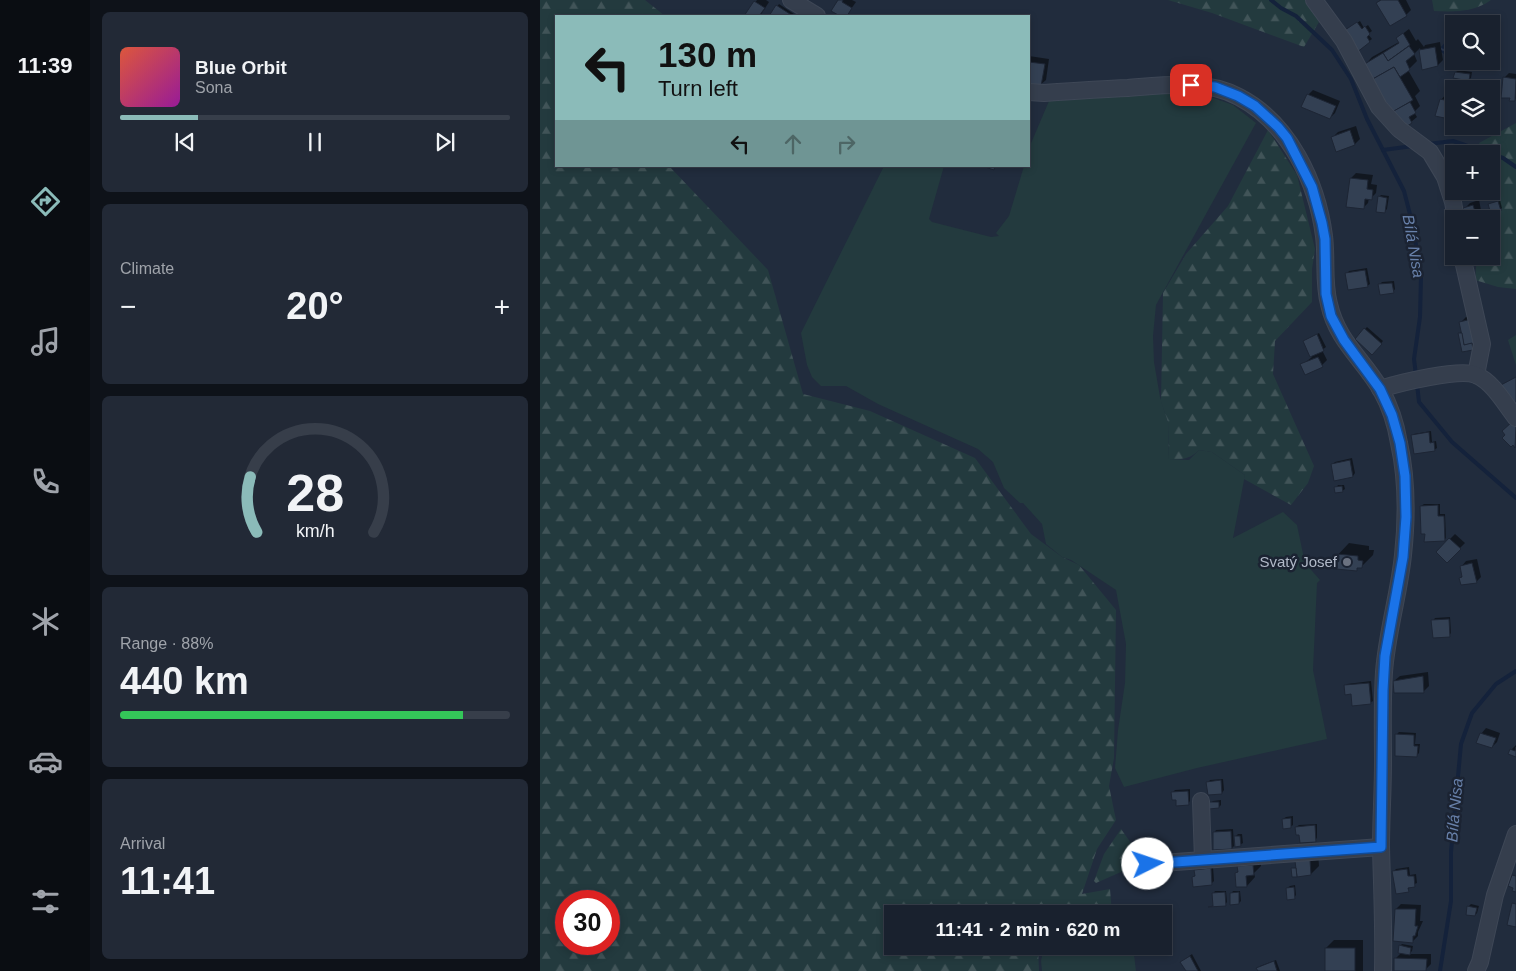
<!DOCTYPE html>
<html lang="en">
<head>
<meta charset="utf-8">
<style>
	:root { --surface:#19212e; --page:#222936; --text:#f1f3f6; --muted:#9fa3aa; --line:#373e4a; --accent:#8bbbb9 }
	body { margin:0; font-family:Arial,sans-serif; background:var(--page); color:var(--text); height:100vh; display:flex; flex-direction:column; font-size:19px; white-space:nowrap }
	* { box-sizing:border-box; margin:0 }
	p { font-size:16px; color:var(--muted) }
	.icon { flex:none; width:28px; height:28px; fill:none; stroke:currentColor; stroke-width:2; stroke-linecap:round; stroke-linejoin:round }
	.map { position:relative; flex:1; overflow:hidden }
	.drawer { display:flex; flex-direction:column; gap:12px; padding:12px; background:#0e1219; width:450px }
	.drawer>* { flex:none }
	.top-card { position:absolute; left:15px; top:15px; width:475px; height:152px; border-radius:0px; box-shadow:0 2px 8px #0003,0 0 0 1px var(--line); background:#8bbbb9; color:#111; overflow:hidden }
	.fabs { position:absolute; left:905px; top:15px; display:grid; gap:10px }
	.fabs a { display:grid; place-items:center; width:55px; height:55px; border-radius:0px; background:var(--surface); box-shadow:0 2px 8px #0003,0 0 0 1px var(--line); font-size:25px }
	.speed { position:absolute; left:15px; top:890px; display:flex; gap:10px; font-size:25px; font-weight:700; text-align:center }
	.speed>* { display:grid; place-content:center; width:65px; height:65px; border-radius:50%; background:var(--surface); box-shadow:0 2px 8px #0003,0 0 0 1px var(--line); line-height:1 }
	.speed .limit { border:8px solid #d22; background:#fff; color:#111 }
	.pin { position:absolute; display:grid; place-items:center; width:42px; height:42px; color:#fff; margin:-21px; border-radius:10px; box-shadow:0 2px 8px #0006 }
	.me { position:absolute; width:55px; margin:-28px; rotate:86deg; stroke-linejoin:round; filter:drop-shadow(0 0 4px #0008) }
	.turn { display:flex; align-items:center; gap:18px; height:105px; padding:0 20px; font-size:22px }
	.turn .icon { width:65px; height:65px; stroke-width:2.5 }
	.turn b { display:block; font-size:35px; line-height:42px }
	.lanes { display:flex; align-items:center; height:48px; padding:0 20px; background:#0003; justify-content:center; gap:25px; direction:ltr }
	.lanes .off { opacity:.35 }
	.big { font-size:38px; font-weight:700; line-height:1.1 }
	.drawer .tile { flex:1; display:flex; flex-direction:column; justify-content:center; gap:8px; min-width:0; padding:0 18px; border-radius:8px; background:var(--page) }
	.drawer .dial { align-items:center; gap:0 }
	.dial svg { height:130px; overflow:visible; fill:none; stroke:var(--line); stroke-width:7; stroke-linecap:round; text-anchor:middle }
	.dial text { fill:var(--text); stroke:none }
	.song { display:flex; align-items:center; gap:15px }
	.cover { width:60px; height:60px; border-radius:8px; background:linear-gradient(135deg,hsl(10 70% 55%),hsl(300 70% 35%)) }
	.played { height:5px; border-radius:2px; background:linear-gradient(90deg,var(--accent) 20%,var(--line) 20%) }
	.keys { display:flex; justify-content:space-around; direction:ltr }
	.heat { display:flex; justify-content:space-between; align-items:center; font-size:28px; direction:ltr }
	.charge { height:8px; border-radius:4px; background:linear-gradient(90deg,#34c759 88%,var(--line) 0) }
	.trip { position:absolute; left:344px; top:905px; width:288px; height:50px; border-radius:0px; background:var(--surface); box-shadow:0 2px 8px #0003,0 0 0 1px var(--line); font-weight:700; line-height:50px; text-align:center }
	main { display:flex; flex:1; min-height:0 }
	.tab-bar { display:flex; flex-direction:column; width:90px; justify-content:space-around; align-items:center; background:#0a0d12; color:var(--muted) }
	.tab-bar .icon { width:35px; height:35px }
	.tab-bar .on { color:var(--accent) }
	.tab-bar b { font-size:22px; color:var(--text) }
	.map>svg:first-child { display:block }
</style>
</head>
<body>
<main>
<nav class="tab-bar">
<b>11:39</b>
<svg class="icon on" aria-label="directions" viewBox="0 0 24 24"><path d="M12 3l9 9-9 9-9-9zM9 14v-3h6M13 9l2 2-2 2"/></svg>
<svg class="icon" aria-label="music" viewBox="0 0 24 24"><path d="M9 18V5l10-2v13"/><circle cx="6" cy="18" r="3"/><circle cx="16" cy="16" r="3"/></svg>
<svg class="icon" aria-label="phone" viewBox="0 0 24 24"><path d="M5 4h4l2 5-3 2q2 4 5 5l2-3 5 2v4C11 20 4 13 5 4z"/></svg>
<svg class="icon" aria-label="climate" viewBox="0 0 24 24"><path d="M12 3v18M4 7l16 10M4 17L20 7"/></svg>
<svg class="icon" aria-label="car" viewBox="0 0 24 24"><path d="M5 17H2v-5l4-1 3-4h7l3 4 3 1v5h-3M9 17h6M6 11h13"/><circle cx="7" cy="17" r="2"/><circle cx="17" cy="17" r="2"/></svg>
<svg class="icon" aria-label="filters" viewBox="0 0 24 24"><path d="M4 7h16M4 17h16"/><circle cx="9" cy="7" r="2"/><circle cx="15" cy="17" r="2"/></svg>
</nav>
<section class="drawer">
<div class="tile">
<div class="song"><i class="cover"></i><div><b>Blue Orbit</b><p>Sona</p></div></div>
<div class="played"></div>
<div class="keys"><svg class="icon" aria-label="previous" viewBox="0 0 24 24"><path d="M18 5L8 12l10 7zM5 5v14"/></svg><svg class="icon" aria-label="pause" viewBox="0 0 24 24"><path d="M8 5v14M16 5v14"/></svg><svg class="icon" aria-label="next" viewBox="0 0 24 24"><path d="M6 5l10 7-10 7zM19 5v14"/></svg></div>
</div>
<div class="tile"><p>Climate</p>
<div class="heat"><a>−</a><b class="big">20°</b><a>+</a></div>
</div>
<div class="tile dial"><svg viewBox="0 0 100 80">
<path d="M14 69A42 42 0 1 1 86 69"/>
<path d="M14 69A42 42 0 0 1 10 35" stroke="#8bbbb9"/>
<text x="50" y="56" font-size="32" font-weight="700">28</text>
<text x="50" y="72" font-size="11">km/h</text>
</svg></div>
<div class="tile"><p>Range · 88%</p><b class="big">440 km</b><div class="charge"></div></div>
<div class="tile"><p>Arrival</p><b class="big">11:41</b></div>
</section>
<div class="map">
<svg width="976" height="971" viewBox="0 0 976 971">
	<defs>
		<pattern id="forest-firs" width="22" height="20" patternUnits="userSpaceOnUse" patternTransform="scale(1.25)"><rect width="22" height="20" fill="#233a3e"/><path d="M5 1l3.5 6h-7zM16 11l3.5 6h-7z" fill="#415458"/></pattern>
		<pattern id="water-ripples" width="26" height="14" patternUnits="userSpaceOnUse" patternTransform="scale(1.25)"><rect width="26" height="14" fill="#14223b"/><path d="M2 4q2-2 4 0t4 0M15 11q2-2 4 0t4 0" fill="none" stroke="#344056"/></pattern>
	</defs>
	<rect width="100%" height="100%" fill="#212c3d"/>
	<!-- grass -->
	<g fill="#233a3e">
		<polygon points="600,93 665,95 693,105 716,123 616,305 613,336 614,362 620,397 628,422 629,459 649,460 659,450 672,452 705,475 693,538 743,512 757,525 765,563 780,580 777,583 773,670 787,739 657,768 584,787 575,768 578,730 585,683 586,644 576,590 531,560 522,557 506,544 502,524 483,503 480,503 464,488 453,462 438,449 338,404 306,386 281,386 272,377 267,365 261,333 344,166 404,166 389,219 392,222 451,237 459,236 456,233 469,216 484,166 489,166 489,148 509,101"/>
		<polygon points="504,946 593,946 596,971 502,971 501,961"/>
	</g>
	<!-- forest -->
	<g fill="url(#forest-firs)" fill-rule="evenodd">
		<path d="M 0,0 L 105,0 L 125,16 L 16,16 L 16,166 L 129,166 L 228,270 L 263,394 L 330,411 L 435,458 L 491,534 L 522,557 L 539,565 L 576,610 L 574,758 L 569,786 L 576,820 L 557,849 L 542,894 L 570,889 L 572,914 L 352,914 L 352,946 L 498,946 L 499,971 L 0,971 ZM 69,901 L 69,944 L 26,944 L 26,901 Z"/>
		<polygon points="628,0 765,0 779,22 764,47 672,13"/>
		<path d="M 892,0 L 951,0 C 934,12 915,12 894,11 Z"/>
		<polygon points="976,123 976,289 958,287 935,280 937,256 951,256 951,219 948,219 962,210 951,178 951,154 943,154 939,143"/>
		<path d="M 728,130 L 757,175 L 775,249 L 772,269 L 772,302 L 735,341 L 733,374 L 774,466 L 768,483 L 751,505 L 704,479 L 705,475 L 672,452 L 659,450 C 650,459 642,460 629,459 L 628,422 L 621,401 L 623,293 L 646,254 L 688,206 Z"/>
		<polygon points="976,335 976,365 968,340"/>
		<polygon points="581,829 603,860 599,864 556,883 554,881 564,854"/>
	</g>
	<!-- water -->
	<polygon fill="url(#water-ripples)" points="910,39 913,41 913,47 910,53 904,54 901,52 901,47 906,41"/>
	<!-- shadow -->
	<g fill="#0007">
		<polygon points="217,0 226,0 229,2 220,16 205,16"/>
		<polygon points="299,0 312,0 316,2 306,16 303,16 293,11"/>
		<polygon points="840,0 866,0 871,10 866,15 837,3"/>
		<polygon points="239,4 254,14 253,16 230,16"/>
		<polygon points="820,21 824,28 828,25 832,31 828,34 832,39 816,51 806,30"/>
		<polygon points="869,29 876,41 878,39 884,47 885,45 900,42 903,60 898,65 883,68 880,48 874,54 877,61 868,70 880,91 875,96 880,106 874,112 877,117 871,122 824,66 832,57 859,42 857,38"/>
		<polygon points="489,56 509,59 506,80 500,85 489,83"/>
		<polygon points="918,70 932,72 931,78 928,80 916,72"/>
		<polygon points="969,73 976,74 976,98 974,100 964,78"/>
		<polygon points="773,90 800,101 795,113 790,118 768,95"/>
		<polygon points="906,94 914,96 914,119 901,100"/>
		<polygon points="816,126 820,139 815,144 797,150 793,137 798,132"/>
		<polygon points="816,173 833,175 831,184 837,185 836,193 831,198 829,198 828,203 823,208 811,178"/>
		<polygon points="841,195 849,196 847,209 845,211 839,197"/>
		<polygon points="939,200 941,210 947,209 949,217 948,219 927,219 925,208 930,203"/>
		<polygon points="960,200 962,208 960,210 949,204"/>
		<polygon points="827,268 830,284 827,286 807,274 809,271"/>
		<polygon points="854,281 855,289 853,292 839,285 842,282"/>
		<polygon points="937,315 935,346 933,349 919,334 922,331 921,322 926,317"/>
		<polygon points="827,327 843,341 832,354 816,339"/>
		<polygon points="779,333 786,347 782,350 787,360 782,365 762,365 772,357 764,341"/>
		<polygon points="891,431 892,442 896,441 897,448 894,450 872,436 874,434"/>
		<polygon points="812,458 815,473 813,476 793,464 795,462"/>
		<polygon points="798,485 804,485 805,489 802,491 796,488"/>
		<polygon points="884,504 900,504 900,514 905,514 906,538 904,540 886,533 881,506"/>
		<polygon points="915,534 925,543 907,561 910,539"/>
		<polygon points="809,543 829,546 829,550 834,550 833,555 822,566 819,566 816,570 793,560"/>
		<polygon points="937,559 941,577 936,582 925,585 920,578 923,575 921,567 926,561"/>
		<polygon points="910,617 911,633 909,636 893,621 895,618"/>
		<polygon points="888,672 889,686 884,691 855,692 854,681 860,676"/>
		<polygon points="831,681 833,701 830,703 805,686 807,684"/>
		<polygon points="946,728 960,733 957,742 952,747 941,734"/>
		<polygon points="859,732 876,733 875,744 880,744 879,753 877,755 856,735"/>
		<polygon points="976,745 976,756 971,750"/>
		<polygon points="683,779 684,790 682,793 668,783 670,780"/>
		<polygon points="650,789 650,801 648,804 637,799 632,793 635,790"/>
		<polygon points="681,800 681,805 679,807 670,803 673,801"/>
		<polygon points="753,816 753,825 750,827 743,819 746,817"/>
		<polygon points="777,824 777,838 775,840 756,827 759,825"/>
		<polygon points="693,829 694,846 692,848 674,833 676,830"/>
		<polygon points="698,834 702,834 703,843 700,845 696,836"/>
		<polygon points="778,852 779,866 771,874 753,869"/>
		<polygon points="707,858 721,858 721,866 714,873 715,877 707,886 696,873 699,870 699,866"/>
		<polygon points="673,866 674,881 671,884 654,877 658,868"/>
		<polygon points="869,867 870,875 876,874 877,883 870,886 868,890 854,871 856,869"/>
		<polygon points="755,885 756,895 754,898 747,888 750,886"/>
		<polygon points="675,891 686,891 687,902 685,905 673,894"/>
		<polygon points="693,891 700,891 701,901 699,903 691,894"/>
		<polygon points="861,904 881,905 880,921 883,921 878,932 878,936 872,942 856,909"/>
		<polygon points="931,904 939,906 937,913 935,915 928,907"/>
		<polygon points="794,940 823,940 823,971 786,971 786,948"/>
		<polygon points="862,944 873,946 872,951 869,954 891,954 891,964 886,969 855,971 855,959 862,952 860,946"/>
		<polygon points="652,954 661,971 647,971 644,960"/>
		<polygon points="736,960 740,971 719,971 718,968 720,966"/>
	</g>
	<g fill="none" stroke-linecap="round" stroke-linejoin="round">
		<!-- stream -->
		<g stroke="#14223b" stroke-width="4">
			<polyline points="731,0 741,8 756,16 792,50 811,79 827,119 864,191 873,226 881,277 880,317 874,359 876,375"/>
			<polyline points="888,144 913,141 951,154"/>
			<polyline points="843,150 873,146"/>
			<polyline points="951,154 963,158 976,167"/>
			<polyline points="877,384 879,402 912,442 976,498"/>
			<polyline points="900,971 911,901 911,852 921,744 932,713 956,684 976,671"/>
		</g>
	</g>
	<!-- building -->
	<g fill="#334053" stroke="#1d2534">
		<polygon points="298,0 303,0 302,2 312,8 307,16 300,16 291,11"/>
		<polygon points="841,0 858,0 867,16 850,26 836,3"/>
		<polygon points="214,1 225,8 219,16 204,16"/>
		<polygon points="236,5 253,16 229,16"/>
		<polygon points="817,22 822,29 825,26 830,34 827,37 830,42 816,53 802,32"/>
		<polygon points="863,33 870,45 848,61 843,53 859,43 856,38"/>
		<polygon points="869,46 875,54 866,61 870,70 860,77 854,67 831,80 823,65 843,53 848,61"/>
		<polygon points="895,47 898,66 882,70 879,50"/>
		<polygon points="489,62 505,64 501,86 489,85"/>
		<polygon points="854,67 873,100 851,113 831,80"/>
		<polygon points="915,72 930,74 929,81 913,78"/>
		<polygon points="963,77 976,79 975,101 969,101 970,98 961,98"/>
		<polygon points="767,94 796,106 790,119 761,107"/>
		<polygon points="900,99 913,102 914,99 914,120 895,116"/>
		<polygon points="870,102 876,113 869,117 872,123 864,128 852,112"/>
		<polygon points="810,130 815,145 796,152 791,137"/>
		<polygon points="442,166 455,166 454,170"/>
		<polygon points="810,178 828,180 827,189 833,190 832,200 825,199 824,209 806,207"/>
		<polygon points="838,196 847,198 845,213 836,212"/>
		<polygon points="958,201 961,211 951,214 948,204"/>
		<polygon points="933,205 936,215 942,213 944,219 926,219 923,208"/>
		<polygon points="825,270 828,287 808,290 805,273"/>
		<polygon points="852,283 854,293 840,295 838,284"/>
		<polygon points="932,319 936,343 924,345 919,322"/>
		<polygon points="824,328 842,344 832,355 815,339"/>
		<polygon points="918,333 922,333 924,345 932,343 933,350 922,352"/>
		<polygon points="777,334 784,351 770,357 763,341"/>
		<polygon points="778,357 783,367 765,375 760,364"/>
		<polygon points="976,377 976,411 959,386"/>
		<polygon points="972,422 976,427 975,448 973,445 971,447 962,438 965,435 962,431"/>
		<polygon points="889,432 890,443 894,442 895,451 874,454 871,435"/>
		<polygon points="810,460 813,477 794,481 791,464"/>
		<polygon points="802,486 803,492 795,493 794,487"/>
		<polygon points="898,505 898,516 904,516 905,541 884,542 885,534 881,534 880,506"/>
		<polygon points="909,538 921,549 907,563 896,552"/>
		<polygon points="797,554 818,556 818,560 823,561 822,568 817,568 817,571 796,569 791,562 791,559"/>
		<polygon points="932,563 937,583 921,585 919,578 922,577 920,566"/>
		<polygon points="909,619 910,637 893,638 891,620"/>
		<polygon points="883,676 884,693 854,693 853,681"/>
		<polygon points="829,683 831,704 812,706 811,694 805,695 804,685"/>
		<polygon points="940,733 956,738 952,748 936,743"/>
		<polygon points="855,734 874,735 874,746 878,746 877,757 855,756"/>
		<polygon points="976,747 976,757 968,754 970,749 975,751"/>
		<polygon points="681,780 682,794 668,795 666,782"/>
		<polygon points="648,791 649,805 636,806 636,800 632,800 631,792"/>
		<polygon points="669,802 679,802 679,808 669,809"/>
		<polygon points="751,818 751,828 743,829 742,819"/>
		<polygon points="775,825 776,842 760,843 759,835 756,835 755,827"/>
		<polygon points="691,831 692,849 673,850 673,832"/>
		<polygon points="694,836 700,836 701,846 695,847"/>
		<polygon points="770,860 771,875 757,877 755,861"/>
		<polygon points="713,865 714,875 706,876 707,887 696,887 695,873 698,872 697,866"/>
		<polygon points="671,868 672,885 653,887 652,877 655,876 654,870"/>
		<polygon points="751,868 756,868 757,877 752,877"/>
		<polygon points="867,869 868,876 874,876 875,887 868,888 869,892 856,894 852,871"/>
		<polygon points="972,875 976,876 976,892 972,891 973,888 968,886"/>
		<polygon points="754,887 755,899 747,900 746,888"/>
		<polygon points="685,892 686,906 668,907 673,906 672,893"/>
		<polygon points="699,892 699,904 690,905 690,893"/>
		<polygon points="972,903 976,904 976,927 967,925"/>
		<polygon points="927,906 937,908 935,916 926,915"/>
		<polygon points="855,909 876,909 875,926 878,926 875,936 873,936 873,943 853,941"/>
		<polygon points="859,945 871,948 870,955 858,953"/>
		<rect x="785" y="948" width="30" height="23"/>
		<polygon points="650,956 658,971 646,971 640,962"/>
		<polygon points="854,958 887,959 886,971 854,971"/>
		<polygon points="734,961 737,971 718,971 716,968"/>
	</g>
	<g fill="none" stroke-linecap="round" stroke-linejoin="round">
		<defs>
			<g id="minor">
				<polyline points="251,0 277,16"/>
				<polyline points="774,0 804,41 839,107 859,129 890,152 905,177 913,202 916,219"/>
				<path d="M 489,92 L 504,93 C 532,91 560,89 588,88 C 625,85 666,79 699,97 C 749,123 777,182 784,236 C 787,259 783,282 789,304 C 797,341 823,359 841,390 C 850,406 856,425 859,443 C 867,479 867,518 863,555 C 859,594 847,632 844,672 C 842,702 843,732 843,762 C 843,790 841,819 841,847 C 842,888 844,930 843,971"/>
				<polyline points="922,256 942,344 936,375"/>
				<path d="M 840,389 C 859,383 920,368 936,375 C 953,382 965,404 976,418"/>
				<polyline points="661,801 663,860"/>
				<polyline points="608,864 841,847"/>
				<polyline points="936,971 940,962 955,895 976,834"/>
			</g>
		</defs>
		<!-- minor casing -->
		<use href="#minor" stroke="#3e4756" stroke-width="18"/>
		<!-- minor -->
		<use href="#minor" stroke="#353e4d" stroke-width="16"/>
	</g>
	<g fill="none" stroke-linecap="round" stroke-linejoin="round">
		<defs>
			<polyline id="route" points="608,864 841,847 843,690 845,656 863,557 866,517 865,476 860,443 852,415 840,389 804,340 791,316 786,294 785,239 782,223 772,187 747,138 738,127 715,106 698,96 675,87 651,85"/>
		</defs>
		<!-- route casing -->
		<use href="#route" stroke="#114b97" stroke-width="12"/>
		<!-- route -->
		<use href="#route" stroke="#1a73e8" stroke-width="9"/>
	</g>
	<!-- markers -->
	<circle fill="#6b7280" stroke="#1b2332" stroke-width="2" cx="807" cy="562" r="5"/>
	<g text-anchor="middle" stroke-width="5" stroke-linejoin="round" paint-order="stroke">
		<!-- poi labels -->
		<g font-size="15" fill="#b1b9c8" stroke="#1b2332" text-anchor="end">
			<text x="797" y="567">Svatý Josef</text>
		</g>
		<!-- water labels -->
		<g font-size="16" font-style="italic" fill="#6881aa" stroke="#1b2332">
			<text transform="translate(874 246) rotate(80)" y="6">Bílá Nisa</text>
			<text transform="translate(914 810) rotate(-85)" y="6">Bílá Nisa</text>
		</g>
	</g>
</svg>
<div class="fabs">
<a><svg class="icon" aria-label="search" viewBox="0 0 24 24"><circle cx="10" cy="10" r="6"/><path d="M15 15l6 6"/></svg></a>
<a><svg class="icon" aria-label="layers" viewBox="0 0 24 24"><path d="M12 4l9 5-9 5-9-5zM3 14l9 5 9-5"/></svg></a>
<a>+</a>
<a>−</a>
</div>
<div class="speed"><div class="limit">30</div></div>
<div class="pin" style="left:651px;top:85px;background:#d93025"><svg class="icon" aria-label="arrive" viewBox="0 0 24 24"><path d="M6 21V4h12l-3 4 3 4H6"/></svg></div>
<svg class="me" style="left:608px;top:864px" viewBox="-20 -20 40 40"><circle r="19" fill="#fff"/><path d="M0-13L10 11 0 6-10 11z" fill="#1a73e8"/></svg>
<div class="trip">11:41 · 2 min · 620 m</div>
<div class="top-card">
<div class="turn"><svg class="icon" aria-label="left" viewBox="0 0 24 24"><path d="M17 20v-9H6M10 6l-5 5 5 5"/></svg><div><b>130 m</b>Turn left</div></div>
<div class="lanes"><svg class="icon" aria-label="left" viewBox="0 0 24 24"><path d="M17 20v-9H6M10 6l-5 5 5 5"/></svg><svg class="icon off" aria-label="ahead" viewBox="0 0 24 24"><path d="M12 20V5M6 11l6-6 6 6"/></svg><svg class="icon off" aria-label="right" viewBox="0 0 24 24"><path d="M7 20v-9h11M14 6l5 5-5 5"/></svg></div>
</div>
</div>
</main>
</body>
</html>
